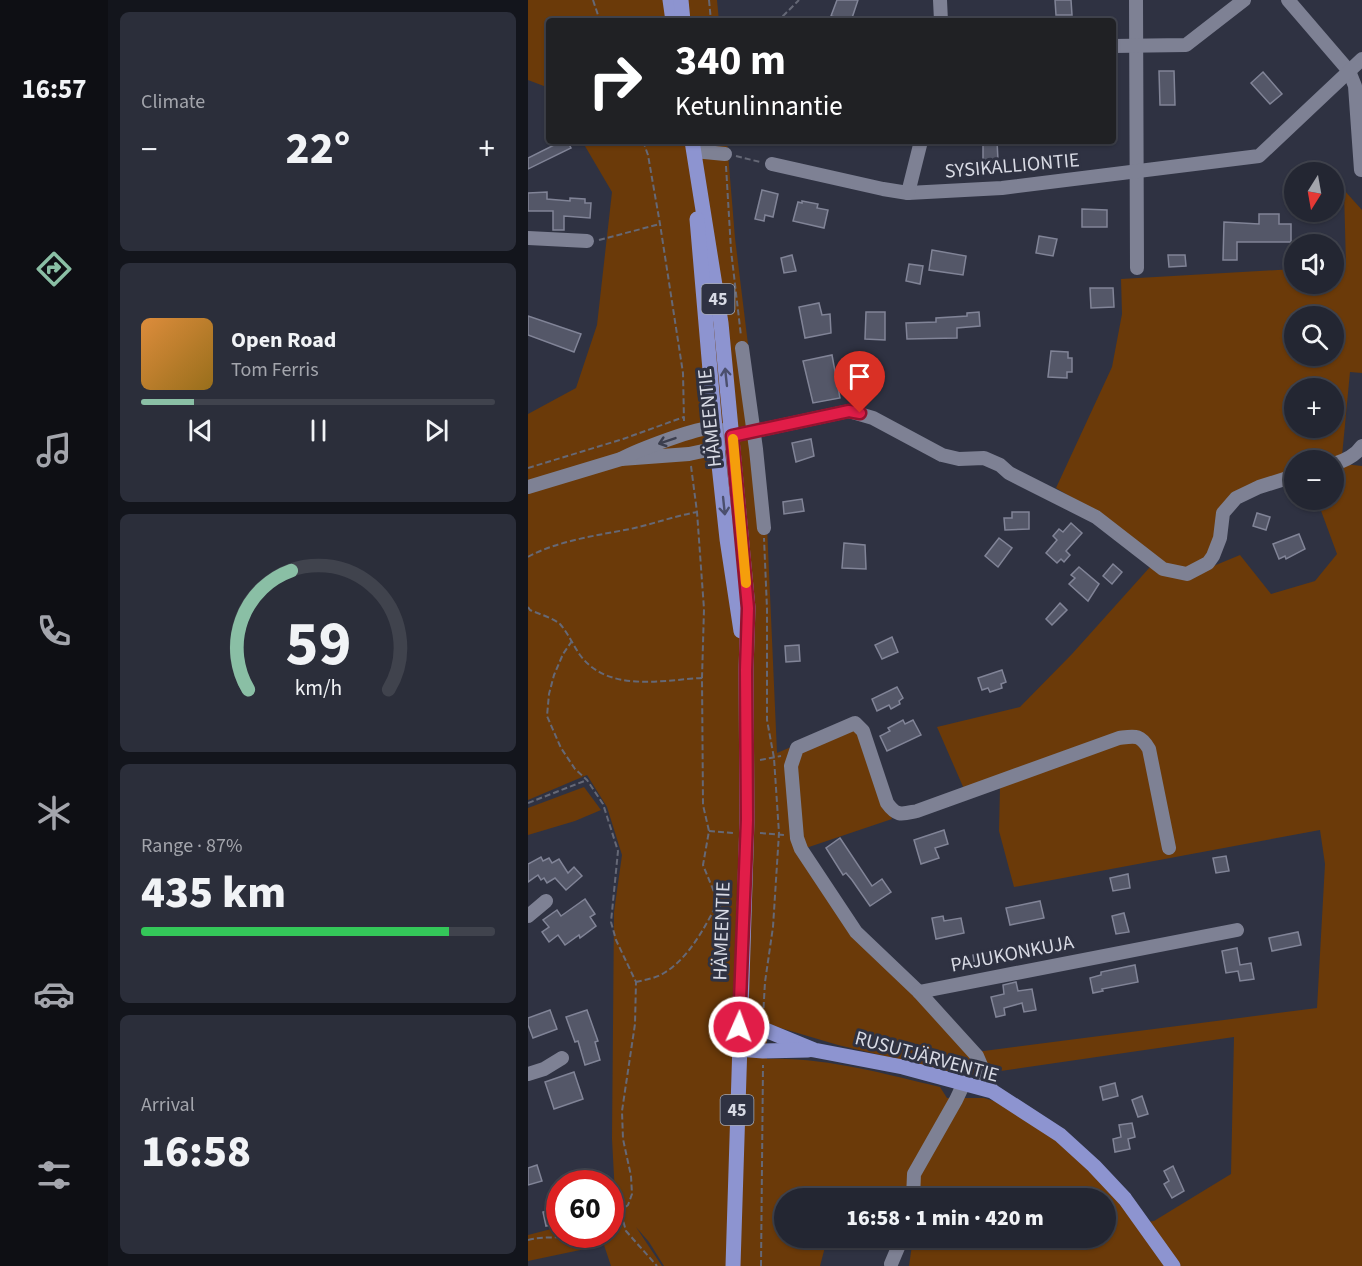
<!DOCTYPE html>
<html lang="en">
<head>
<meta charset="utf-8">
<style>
	:root { --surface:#232632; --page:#2b2e3a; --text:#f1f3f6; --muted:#a3a5ac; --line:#40434d; --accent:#8abfa5 }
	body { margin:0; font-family:"Source Sans 3",sans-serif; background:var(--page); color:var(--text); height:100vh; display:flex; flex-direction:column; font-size:22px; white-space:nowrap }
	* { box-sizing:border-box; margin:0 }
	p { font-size:20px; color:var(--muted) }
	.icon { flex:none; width:33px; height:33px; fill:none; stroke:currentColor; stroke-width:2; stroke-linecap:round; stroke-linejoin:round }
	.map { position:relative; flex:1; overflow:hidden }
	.sheet { display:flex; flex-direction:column; gap:12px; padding:12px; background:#13151c; width:420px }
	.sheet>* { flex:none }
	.guide { position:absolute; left:18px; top:18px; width:570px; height:126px; border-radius:6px; box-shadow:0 2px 4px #0004,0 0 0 2px var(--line); background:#202124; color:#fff; overflow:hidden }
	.needle { width:39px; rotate:191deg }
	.fabs { position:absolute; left:756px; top:162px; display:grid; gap:12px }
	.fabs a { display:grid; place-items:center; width:60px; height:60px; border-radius:50%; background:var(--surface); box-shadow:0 2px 4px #0004,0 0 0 2px var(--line); font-size:30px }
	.speed { position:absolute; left:18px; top:1170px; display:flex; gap:12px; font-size:30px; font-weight:700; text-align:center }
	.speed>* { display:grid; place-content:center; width:78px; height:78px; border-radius:50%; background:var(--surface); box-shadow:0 2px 4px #0004,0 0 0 2px var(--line); line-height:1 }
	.speed .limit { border:9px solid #d22; background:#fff; color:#111 }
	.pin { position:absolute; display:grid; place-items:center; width:51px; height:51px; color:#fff; margin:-62px -26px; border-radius:50% 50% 50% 0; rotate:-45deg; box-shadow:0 0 6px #0007 }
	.pin .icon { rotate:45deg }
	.me { position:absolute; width:66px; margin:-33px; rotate:2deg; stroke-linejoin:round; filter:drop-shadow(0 0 4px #0008) }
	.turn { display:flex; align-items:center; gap:21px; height:126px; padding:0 30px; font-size:27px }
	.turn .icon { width:78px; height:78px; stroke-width:2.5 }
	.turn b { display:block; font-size:42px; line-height:51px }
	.big { font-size:45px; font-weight:800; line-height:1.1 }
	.sheet .card { flex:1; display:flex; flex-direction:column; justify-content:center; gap:9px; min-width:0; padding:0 21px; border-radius:9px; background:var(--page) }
	.sheet .dial { align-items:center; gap:0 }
	.dial svg { height:156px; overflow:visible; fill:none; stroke:var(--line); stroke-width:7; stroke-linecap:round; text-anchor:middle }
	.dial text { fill:var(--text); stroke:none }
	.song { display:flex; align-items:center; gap:18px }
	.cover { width:72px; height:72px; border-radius:9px; background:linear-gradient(135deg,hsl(30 70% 55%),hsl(40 70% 35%)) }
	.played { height:6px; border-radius:3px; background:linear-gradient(90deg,var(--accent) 15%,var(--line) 15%) }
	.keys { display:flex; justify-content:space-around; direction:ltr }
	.heat { display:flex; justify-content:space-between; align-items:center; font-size:33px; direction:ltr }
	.charge { height:9px; border-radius:4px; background:linear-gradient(90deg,#34c759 87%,var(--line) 0) }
	.trip { position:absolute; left:246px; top:1188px; width:342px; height:60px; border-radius:30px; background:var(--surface); box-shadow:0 2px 4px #0004,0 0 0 2px var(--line); font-weight:800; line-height:60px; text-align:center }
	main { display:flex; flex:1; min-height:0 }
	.tab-bar { display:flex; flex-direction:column; width:108px; justify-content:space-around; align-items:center; background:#0e0f14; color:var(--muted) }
	.tab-bar .icon { width:42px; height:42px }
	.tab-bar .current { color:var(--accent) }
	.tab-bar b { font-size:27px; color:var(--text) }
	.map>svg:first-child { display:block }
</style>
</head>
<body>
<main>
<nav class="tab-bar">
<b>16:57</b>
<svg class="icon current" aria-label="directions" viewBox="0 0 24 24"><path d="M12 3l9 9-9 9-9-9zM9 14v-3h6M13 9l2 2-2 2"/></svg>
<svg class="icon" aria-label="music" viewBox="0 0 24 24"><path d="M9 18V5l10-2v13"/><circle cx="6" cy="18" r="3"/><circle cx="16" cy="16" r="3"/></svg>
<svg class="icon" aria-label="phone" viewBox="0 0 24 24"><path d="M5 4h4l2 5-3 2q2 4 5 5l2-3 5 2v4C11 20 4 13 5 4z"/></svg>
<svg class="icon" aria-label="climate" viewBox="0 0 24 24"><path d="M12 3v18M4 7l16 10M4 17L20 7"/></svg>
<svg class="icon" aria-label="car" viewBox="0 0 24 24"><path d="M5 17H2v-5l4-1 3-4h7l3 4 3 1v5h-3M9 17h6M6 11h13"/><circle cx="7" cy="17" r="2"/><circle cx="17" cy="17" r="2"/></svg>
<svg class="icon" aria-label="filters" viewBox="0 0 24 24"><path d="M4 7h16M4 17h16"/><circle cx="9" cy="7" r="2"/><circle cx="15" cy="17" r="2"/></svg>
</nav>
<section class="sheet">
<div class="card"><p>Climate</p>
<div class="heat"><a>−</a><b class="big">22°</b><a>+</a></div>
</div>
<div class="card">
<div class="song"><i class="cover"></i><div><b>Open Road</b><p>Tom Ferris</p></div></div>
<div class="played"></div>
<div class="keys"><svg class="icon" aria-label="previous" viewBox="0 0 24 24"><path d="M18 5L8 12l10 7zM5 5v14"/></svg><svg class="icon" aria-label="pause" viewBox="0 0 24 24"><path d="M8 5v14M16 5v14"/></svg><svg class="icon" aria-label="next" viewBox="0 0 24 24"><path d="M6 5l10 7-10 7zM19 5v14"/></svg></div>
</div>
<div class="card dial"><svg viewBox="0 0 100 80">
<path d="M14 69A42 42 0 1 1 86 69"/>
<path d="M14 69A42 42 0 0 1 36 8" stroke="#8abfa5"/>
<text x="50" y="56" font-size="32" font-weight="700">59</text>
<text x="50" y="72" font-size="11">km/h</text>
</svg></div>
<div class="card"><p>Range · 87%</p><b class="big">435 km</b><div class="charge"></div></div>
<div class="card"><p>Arrival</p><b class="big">16:58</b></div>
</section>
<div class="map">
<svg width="834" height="1266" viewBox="0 0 834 1266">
	<rect width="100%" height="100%" fill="#2f3242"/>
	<!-- green -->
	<g fill="#6b3a09" fill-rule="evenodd">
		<polygon points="0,0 189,0 191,21 21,21 21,88 0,80"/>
		<path d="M 54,141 L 199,141 L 207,238 L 230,426 L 239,526 L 249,753 L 331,718 L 364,819 L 278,848 L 323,921 L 448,1052 L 789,1008 L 797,864 L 792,830 L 486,887 L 471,831 L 472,787 L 436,789 L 409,727 L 492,707 L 544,654 L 622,567 L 659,577 L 712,555 L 743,594 L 787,581 L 809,554 L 792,508 L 783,500 L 806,500 L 806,467 L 816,464 L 834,466 L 834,1266 L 381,1266 L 385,1238 L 578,1238 L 578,1198 L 256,1198 L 256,1238 L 321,1238 L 297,1247 L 292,1266 L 136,1266 L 121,1242 L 108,1227 L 134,1266 L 83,1266 L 76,1245 L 0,1261 L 0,1235 L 31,1227 L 32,1234 L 82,1234 L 83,1214 L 88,1213 L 84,1139 L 86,912 L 94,855 L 79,807 L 59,775 L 0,800 L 0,414 L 48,388 L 69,325 L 84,192 ZM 239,1024 L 310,1045 L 428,1073 L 443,1074 L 462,1082 L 459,1073 L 706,1037 L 703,1174 L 626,1221 L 618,1222 L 503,1112 L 456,1098 L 419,1098 L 412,1087 C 356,1074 297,1057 239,1059 Z"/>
		<path d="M 816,190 L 834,210 L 834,373 L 822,372 L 814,456 L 799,460 L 766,460 L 766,471 L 704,495 L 678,559 L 657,570 L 636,565 L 556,505 L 528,488 L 584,367 L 594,314 L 593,279 L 766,269 L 766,284 L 806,284 L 806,267 L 818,265 ZM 766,316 L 806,316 L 806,356 L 766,356 ZM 766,388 L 806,388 L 806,428 L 766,428 Z"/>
		<polygon points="56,787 73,810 47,821 0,835 0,808"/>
	</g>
	<!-- building -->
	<g fill="#545768" stroke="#818497" stroke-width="1.5">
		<polygon points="309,0 330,0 323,21 303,16"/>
		<polygon points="527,0 543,0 544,15 528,15"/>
		<polygon points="631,71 646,71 647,105 632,105"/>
		<polygon points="735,72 754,94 742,104 723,83"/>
		<polygon points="34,141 39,141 43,148 0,169 0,158"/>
		<polygon points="455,141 469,141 470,160 455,161"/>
		<polygon points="234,190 250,194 245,217 237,215 236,221 227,219"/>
		<polygon points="19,192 19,199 42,201 42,198 57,199 57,203 63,203 62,218 36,216 36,230 25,230 25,211 0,211 0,193"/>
		<polygon points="274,201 290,204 289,208 300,210 296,228 265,221 270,202 274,203"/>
		<polygon points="554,209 579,210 579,227 554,227"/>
		<polygon points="731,214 751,214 751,224 763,224 763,242 709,242 709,260 695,260 696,222 731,224"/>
		<polygon points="511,236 529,239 525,256 508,253"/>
		<polygon points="404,250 438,256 435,275 401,270"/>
		<polygon points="264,255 268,271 256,273 253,258"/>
		<polygon points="640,255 657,255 658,266 641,267"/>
		<polygon points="381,264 395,266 392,284 378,281"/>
		<polygon points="562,288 585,288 586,307 563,308"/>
		<polygon points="291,303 294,315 302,314 303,333 277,338 271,307"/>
		<polygon points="338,312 357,312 357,340 337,339"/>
		<polygon points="451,312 452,326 429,328 429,338 379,339 378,323 408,322 408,318 439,316 439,313"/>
		<polygon points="0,316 53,334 46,352 0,335"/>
		<polygon points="523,351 540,352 540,358 544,358 544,372 539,372 539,378 520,377"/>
		<polygon points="304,355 312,398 285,403 275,361"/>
		<polygon points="283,439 286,456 268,462 264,443"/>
		<polygon points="274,499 276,511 256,514 255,502"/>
		<polygon points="484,512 501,512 501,529 477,530 476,518 484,518"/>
		<polygon points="729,513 742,517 738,530 725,526"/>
		<polygon points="543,523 554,533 538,551 542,555 536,562 533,559 529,563 518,553 529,540 525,536 531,529 535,532"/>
		<polygon points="771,534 777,549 758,559 757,556 751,559 745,544"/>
		<polygon points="471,538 484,548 470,567 457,556"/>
		<polygon points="316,543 337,545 338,569 314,568"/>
		<polygon points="585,564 594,572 584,584 575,576"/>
		<polygon points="551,567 571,584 560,601 541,584 547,578 543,575"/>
		<polygon points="532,603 539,610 524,625 518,619"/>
		<polygon points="364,637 370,652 354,659 347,645"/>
		<polygon points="271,645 272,661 258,662 257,646"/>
		<polygon points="474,670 478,682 473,684 474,688 462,692 460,688 454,690 450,678"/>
		<polygon points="369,687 375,698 371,701 372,704 363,709 361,705 349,711 344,699"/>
		<polygon points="375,720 377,724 385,720 393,735 359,751 352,736 362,731 360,728"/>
		<polygon points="416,830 420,844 407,848 411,858 393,864 386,840"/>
		<polygon points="312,838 344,886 354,879 363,892 342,906 324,880 318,873 315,875 298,848"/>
		<polygon points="698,856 701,871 688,873 685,858"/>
		<polygon points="13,857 15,861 21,858 24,863 31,859 40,873 46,867 54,876 38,890 27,878 19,883 16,878 13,880 10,875 0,882 0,864"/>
		<polygon points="600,874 602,888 585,891 582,878"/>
		<polygon points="57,899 67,914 62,917 68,926 52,938 51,935 37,945 30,935 21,942 14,932 21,927 15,920 29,910 33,916"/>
		<polygon points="512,901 516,918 482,925 478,908"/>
		<polygon points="596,913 601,932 588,934 584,916"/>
		<polygon points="415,916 416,921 433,918 436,933 408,939 404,918"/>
		<polygon points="770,932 773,945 744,951 741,938"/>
		<polygon points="709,948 712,965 723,963 726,979 712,981 710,971 698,973 694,951"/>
		<polygon points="462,952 464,964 447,967 445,955"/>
		<polygon points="607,965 610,982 574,989 575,991 565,993 562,978 573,975 573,972"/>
		<polygon points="488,982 490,991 504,989 508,1010 496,1012 494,1003 476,1008 477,1015 468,1017 463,997 476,994 475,985"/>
		<polygon points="22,1010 29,1029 5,1038 0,1025 0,1018"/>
		<polygon points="59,1010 70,1041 67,1042 72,1060 57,1065 50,1041 47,1042 38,1017"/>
		<polygon points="46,1072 55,1099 26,1109 17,1082"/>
		<polygon points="587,1083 590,1096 575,1100 572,1087"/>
		<polygon points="614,1096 620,1114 610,1117 604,1100"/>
		<polygon points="604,1123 607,1137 600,1139 602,1149 587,1152 585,1139 593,1137 591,1125"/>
		<polygon points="9,1165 14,1181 0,1185 0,1168"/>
		<polygon points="645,1166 656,1191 644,1198 636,1184 641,1181 636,1171"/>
		<polygon points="32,1208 32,1223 18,1226 15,1212"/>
	</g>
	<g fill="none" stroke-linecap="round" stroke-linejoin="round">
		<!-- path -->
		<g stroke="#656876" stroke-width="2" stroke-dasharray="6 3" stroke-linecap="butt">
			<polyline points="65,0 72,21"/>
			<polyline points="181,0 183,21"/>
			<polyline points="247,21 256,15 271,0"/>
			<polyline points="115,141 120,155 132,224 155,373 156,421"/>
			<polyline points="208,156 232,162"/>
			<polyline points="198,166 203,250 213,336"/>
			<polyline points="71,240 132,224"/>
			<polyline points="163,466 169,512 176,609 174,678 175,805 181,831 175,865 200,926"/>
			<polyline points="0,468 95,439 156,417"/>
			<path d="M 0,557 C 28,541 71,535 102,529 C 125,524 147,516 169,512"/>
			<path d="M 0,607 L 2,610 C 11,614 25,618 32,624 C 40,633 45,645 52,655 C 80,693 134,680 174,678"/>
			<polyline points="44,641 35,654 26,675 21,694 19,716 33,748 47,769 59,780 75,804 90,851 83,922 88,940 108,982 107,1024 94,1111 95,1139 103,1176 104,1194 100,1205 82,1220"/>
			<polyline points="232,760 253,756"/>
			<polyline points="0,803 59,780"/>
			<polyline points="181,831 205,833"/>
			<polyline points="232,833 256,835"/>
			<path d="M 108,982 C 117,980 128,978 136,973 C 161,958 177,927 190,902"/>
			<polyline points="235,1017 237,982 245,927 251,833 246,758 239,720 239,609 236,538"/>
			<polyline points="93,1213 98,1231 129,1266"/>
			<path d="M 0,1240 C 18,1235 34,1240 54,1234"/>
			<polyline points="233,1266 235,1065"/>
		</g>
		<!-- minor -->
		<g stroke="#7e8194" stroke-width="14">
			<polyline points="412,0 413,21"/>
			<polyline points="608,0 609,268"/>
			<polyline points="760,0 821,71 827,86 833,170"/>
			<polyline points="585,46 658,45 716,0"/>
			<polyline points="166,151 197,154"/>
			<polyline points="244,164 355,189 380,193 474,188 731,156 834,59"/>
			<polyline points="380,193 393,141"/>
			<polyline points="0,238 59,241"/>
			<polyline points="214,348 228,449 236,528"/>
			<polyline points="93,459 161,454 189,448 204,436 321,411 345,418 414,455 431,459 456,458 472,465 481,473 568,517 635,569 659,574 680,563 685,556 692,538 695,513 708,498 731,487 766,476"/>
			<path d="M 806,464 C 816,461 828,455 834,446"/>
			<path d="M 0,487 L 93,459 C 108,451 173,425 188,428 C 191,429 194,431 197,432"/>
			<polyline points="0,916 18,901"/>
			<path d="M 391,992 L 328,932 L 273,849 L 269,838 L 263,766 L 269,748 L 327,723 L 335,731 L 359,803 C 369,817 374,814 389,811 L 591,738 C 607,736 612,734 621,749 L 641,848"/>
			<polyline points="0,1074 16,1069 34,1058"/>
			<polyline points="464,1091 449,1056 391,992 709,930"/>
			<polyline points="385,1198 386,1174 428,1100 436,1083"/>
			<polyline points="363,1264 374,1238"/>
		</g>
		<!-- major -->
		<g stroke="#8d94d0" stroke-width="15">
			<polyline points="142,0 145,21"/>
			<polyline points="153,0 155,21"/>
			<polyline points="164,141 193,323 220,608 218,670 219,820 205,1266"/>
			<polyline points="169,219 187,428 199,539 213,631"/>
			<polyline points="211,1027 235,1029 286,1050 375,1067 464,1091 532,1135 566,1166 597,1199 645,1266"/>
			<polyline points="210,1049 235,1051 280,1050"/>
		</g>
	</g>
	<!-- one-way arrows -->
	<defs><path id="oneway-shaft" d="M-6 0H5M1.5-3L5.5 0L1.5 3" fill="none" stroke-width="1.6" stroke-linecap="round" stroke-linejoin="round" transform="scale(1.5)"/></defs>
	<g stroke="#4b4f6d">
		<use href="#oneway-shaft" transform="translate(198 377) rotate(-96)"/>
		<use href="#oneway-shaft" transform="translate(196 506) rotate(84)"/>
	</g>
	<use stroke="#3b3e4e" href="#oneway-shaft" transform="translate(139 441) rotate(161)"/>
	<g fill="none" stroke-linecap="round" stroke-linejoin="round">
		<defs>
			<polyline id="route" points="211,1027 219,820 218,670 220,608 204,436 321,411 332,413"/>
		</defs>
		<!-- route casing -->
		<use href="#route" stroke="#92132f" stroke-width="15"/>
		<!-- route -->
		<use href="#route" stroke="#e11d48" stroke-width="10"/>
		<!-- slow -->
		<polyline stroke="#f59e0b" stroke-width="10" points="205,439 218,583"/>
	</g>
	<g text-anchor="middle" stroke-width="6" stroke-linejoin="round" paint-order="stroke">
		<!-- shield labels -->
		<g fill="#2f3242" stroke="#a5a8b3" stroke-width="1.5">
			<rect x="173.5" y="284" width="33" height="30" rx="4.5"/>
			<rect x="192.5" y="1095" width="33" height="30" rx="4.5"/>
		</g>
		<g font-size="18" font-weight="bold" fill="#d8dae4">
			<text x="190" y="305">45</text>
			<text x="209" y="1116">45</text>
		</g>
		<!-- street labels -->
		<g font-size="20" fill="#d8dae4" stroke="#2f3242">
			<text transform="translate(484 165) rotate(-5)" y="7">SYSIKALLIONTIE</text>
			<text transform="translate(181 418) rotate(-96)" y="7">HÄMEENTIE</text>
			<text transform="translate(193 931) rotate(-88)" y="7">HÄMEENTIE</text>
			<text transform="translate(484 953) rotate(-11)" y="7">PAJUKONKUJA</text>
			<text transform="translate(399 1056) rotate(15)" y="7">RUSUTJÄRVENTIE</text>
		</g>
	</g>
</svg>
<div class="fabs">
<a><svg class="needle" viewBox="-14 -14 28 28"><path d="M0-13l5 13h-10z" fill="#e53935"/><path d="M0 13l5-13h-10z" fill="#a3a5ac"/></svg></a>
<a><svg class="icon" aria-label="sound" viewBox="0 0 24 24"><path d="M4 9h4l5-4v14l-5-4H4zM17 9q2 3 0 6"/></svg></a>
<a><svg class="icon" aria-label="search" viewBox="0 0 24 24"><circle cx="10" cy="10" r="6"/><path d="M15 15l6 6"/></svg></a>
<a>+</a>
<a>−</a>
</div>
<div class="speed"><div class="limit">60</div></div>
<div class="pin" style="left:332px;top:413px;background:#d93025"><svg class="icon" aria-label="arrive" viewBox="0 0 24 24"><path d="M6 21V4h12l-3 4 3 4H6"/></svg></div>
<svg class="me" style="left:211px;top:1027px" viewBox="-20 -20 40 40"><circle r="17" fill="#e11d48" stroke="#fff" stroke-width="3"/><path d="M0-11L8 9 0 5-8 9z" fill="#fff"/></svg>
<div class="trip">16:58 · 1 min · 420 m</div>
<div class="guide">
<div class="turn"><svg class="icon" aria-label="right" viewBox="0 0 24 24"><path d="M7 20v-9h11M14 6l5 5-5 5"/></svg><div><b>340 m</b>Ketunlinnantie</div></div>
</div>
</div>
</main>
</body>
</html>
